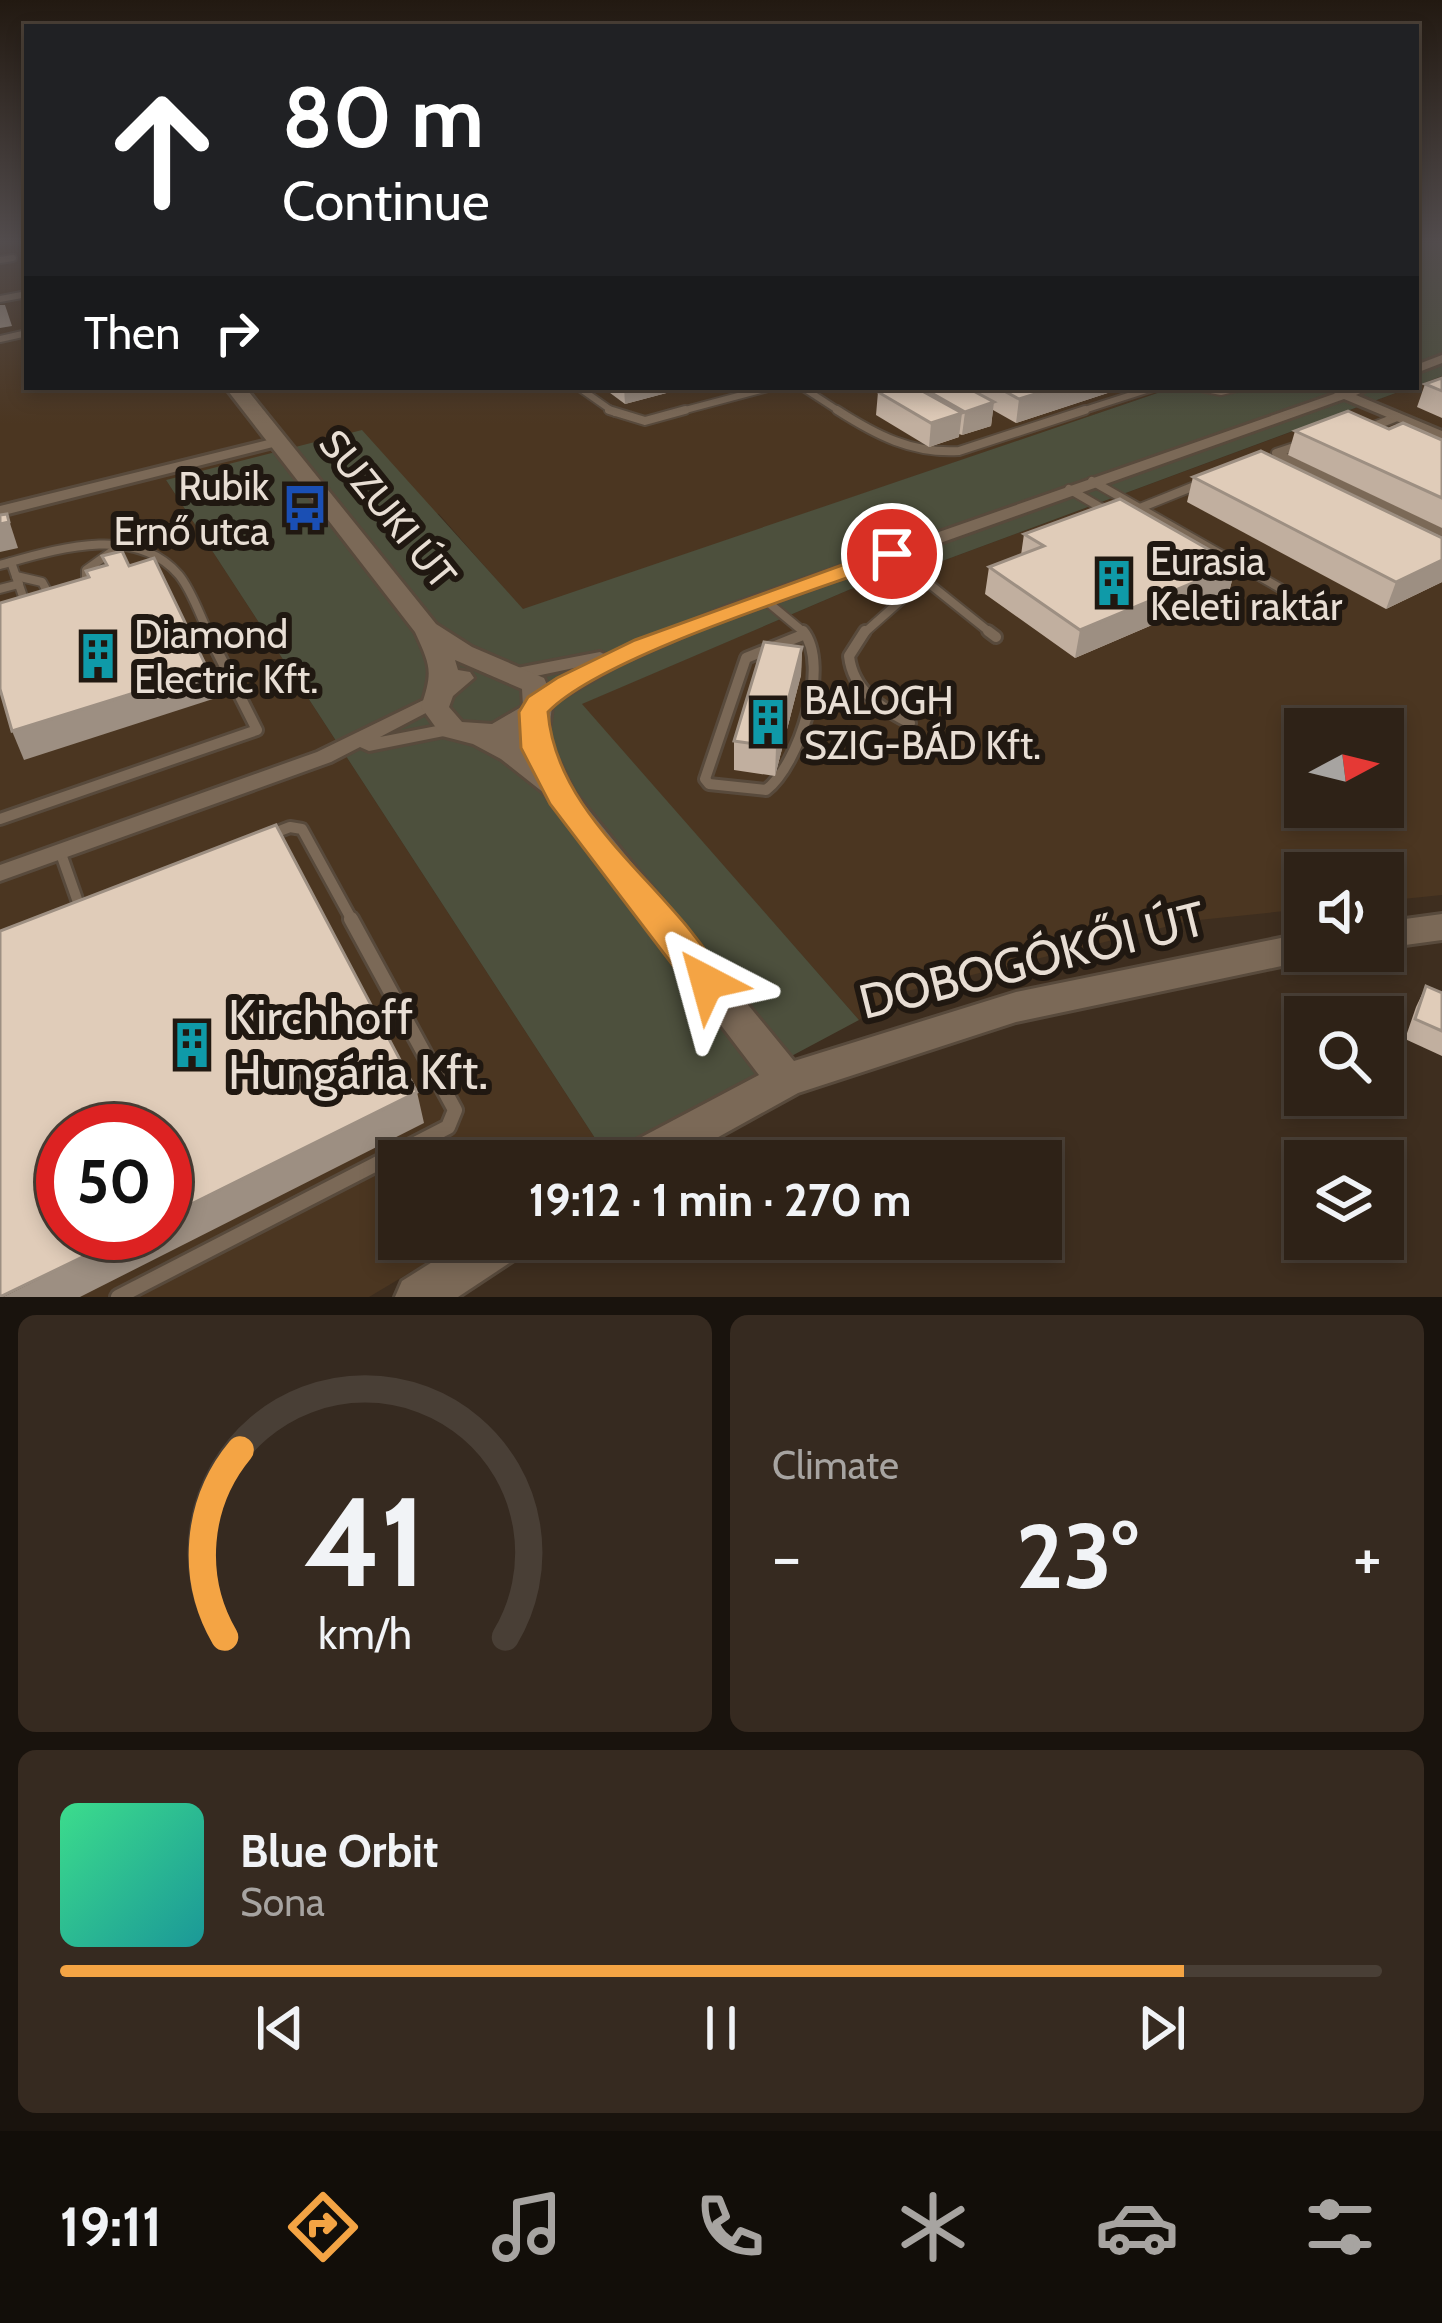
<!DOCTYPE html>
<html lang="en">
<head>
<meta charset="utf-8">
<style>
	:root { --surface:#2e2217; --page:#362a20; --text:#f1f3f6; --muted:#a7a4a1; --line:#493f36; --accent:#f4a444 }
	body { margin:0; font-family:Cabin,sans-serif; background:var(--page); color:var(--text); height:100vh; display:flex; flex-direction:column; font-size:45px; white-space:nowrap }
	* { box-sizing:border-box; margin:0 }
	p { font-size:39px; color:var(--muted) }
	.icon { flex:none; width:66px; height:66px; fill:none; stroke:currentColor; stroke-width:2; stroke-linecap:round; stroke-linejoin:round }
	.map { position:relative; height:1297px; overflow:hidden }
	.details { display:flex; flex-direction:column; gap:18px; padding:18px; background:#19130d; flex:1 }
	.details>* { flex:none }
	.hud { position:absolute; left:24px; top:24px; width:1395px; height:366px; border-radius:0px; box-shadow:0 6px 18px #0003,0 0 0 3px var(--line); background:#202124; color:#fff; overflow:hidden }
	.needle { width:78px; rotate:83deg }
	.fabs { position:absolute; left:1284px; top:708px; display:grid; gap:24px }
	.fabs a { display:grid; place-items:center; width:120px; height:120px; border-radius:0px; background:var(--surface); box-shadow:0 6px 18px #0003,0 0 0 3px var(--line); font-size:60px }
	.speed { position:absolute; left:36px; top:1104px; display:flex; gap:24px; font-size:60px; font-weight:700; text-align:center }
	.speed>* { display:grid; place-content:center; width:156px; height:156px; border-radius:50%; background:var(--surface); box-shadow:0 6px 18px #0003,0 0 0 3px var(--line); line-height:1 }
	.speed .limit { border:18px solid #d22; background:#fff; color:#111 }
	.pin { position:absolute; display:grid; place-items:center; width:102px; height:102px; color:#fff; margin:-51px; border:6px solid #fff; border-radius:50%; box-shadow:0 3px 12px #0007 }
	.me { position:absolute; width:132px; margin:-66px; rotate:321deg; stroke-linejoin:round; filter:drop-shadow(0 0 9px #0008) }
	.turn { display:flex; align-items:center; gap:42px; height:252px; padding:0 60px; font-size:54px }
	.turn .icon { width:156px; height:156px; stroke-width:2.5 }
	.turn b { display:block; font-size:84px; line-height:102px }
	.then { display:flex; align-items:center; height:114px; padding:0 60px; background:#0003; gap:24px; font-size:45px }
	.big { font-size:90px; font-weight:800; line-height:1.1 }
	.details .card { flex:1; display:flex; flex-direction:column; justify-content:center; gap:18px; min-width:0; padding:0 42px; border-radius:18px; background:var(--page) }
	.details .dial { align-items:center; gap:0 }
	.dial svg { height:312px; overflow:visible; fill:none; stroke:var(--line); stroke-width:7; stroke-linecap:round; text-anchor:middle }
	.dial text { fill:var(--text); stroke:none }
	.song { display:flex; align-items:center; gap:36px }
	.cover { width:144px; height:144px; border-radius:18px; background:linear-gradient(135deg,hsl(150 70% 55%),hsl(180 70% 35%)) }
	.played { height:12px; border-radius:6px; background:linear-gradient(90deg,var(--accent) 85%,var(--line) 85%) }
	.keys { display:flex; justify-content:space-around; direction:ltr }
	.heat { display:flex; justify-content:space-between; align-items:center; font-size:66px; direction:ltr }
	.details .tiles { flex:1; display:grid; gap:18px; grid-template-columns:1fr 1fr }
	.card:last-child { grid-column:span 2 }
	.trip { position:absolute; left:378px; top:1140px; width:684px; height:120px; border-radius:0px; background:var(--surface); box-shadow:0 6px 18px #0003,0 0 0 3px var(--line); font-weight:800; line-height:120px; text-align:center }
	.tab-bar { display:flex; height:192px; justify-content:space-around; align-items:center; background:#120e09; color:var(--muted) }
	.tab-bar .icon { width:84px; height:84px }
	.tab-bar .selected { color:var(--accent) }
	.tab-bar b { font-size:54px; color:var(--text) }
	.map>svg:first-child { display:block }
</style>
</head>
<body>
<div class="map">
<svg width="1442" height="1297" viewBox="0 0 1442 1297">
	<rect width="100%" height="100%" fill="#3e2e1f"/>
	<!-- built -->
	<g fill="#4b3621" fill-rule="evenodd">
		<path d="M 0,243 L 27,243 L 27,387 L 1175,387 L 523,610 L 439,514 L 166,480 L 606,1155 L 596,1161 L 399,1161 L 399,1239 L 466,1239 L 369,1297 L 0,1297 ZM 63,1131 L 165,1131 L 165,1233 L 63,1233 Z"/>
		<path d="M 1442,376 L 1442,895 L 1383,901 L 1383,873 L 1305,873 L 1305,909 L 1189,921 L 903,992 L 859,1020 L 581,704 L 851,589 L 891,580 ZM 1305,729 L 1383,729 L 1383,807 L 1305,807 Z"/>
	</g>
	<!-- green -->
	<g fill="#4d503d">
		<polygon points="1416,243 1442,243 1442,376 1416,386"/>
		<polygon points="1175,387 1412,387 891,580 851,589 582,704 859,1020 606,1155 166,480 362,430 523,609"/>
	</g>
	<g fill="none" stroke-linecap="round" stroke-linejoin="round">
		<defs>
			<g id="lane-far3">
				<polyline points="0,260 13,258"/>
				<polyline points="0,299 27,294"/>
				<polyline points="0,339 27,333"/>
				<polyline points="578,387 615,413"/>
				<polyline points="802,387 842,413"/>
				<polyline points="1196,387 1221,392 1241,387"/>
				<polyline points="1328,387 1345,395"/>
				<polyline points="674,413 772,387"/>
				<polyline points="1075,413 1156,387"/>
			</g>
			<g id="lane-far2">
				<polyline points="609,410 645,421 685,410"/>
				<path d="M 837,410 C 876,435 912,454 959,451 L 1085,410"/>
				<polyline points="1369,428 1397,417"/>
				<polyline points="1300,445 1276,453 1442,532"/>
				<polyline points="1092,481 1280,588"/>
				<polyline points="1069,489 1105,510"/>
				<polyline points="1140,508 1197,485"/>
				<polyline points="892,554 992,634"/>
				<polyline points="11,562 27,608"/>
				<path d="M 0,565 C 54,550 135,523 179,575 C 192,591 200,616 209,634"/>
				<polyline points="16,576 42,582 52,600"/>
				<polyline points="94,585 86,580 86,570 118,547"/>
				<polyline points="0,589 19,584"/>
				<polyline points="764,599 806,634"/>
				<polyline points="863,634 925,579"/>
			</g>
			<g id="lane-far1">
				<path d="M 803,631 C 831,665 799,765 766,790 L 709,784 L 705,779 L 746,658 L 805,634"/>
				<path d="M 865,631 L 849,656 C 853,691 881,708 910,723"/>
				<polyline points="988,631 996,637"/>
				<polyline points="0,819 257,730 207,631"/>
				<polyline points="269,835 290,827 302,829 353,922"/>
				<polyline points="60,851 79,905"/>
			</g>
			<polyline id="lane" points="118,1297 448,1127 455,1110 351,919"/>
			<g id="street">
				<polygon points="1442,355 1442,363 1416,373 1416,365"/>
				<polygon points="1354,387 1373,387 1356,395 1442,431 1442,440 1344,399 702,628 620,664 545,708 531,708 528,704 593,664 517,680 508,674 517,668 600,652 608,656 733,604"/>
				<polygon points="276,438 283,442 281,445 0,516 0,506"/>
				<polygon points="436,694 445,700 443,704 380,737 452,723 459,725 462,729 459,733 369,751 360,747 331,762 0,881 0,865 317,752"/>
			</g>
			<g id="secondary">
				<path d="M 225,387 L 245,387 L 436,624 L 472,647 L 544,678 L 553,698 L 548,739 L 574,792 L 794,1061 L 1016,992 L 1305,933 L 1305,951 L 1321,951 L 1305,961 L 1016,1022 L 798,1093 L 675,1161 L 615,1161 L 621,1148 L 759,1075 L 544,793 L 501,759 L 473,744 L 442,736 L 421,707 C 433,671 431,667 415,632 ZM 455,660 L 522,689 L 523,706 L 492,724 L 462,722 L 449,707 L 453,696 L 474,678 L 470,672 L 458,670 Z"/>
				<polygon points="1442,914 1442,940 1383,948 1383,922"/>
				<polygon points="469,1239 530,1239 523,1254 458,1297 395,1297 402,1281"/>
			</g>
		</defs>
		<!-- lane-far3 casing -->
		<use href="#lane-far3" stroke="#584a3c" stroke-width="10"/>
		<!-- lane-far2 casing -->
		<use href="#lane-far2" stroke="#584a3c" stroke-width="12"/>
		<!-- lane-far1 casing -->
		<use href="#lane-far1" stroke="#584a3c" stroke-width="16"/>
		<!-- lane casing -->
		<use href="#lane" stroke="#584a3c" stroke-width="20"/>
		<!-- street casing -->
		<use href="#street" stroke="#584a3c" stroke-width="6"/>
		<!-- secondary casing -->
		<use href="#secondary" stroke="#584a3c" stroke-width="6"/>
		<!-- lane-far3 -->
		<use href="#lane-far3" stroke="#7b6957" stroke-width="6"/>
		<!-- lane-far2 -->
		<use href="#lane-far2" stroke="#7b6957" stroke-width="8"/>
		<!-- lane-far1 -->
		<use href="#lane-far1" stroke="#7b6957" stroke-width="10"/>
		<!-- lane -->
		<use href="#lane" stroke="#7b6957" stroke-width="14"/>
		<!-- street -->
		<use href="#street" fill="#7b6957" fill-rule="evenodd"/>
		<!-- secondary -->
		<use href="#secondary" fill="#7b6957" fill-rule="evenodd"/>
	</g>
	<!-- wall -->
	<g fill="#c1af9f">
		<polygon points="1442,378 1442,418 1417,407 1425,384"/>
		<polygon points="602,387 689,387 625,404"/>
		<polygon points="893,387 1126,387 1016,423 993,410 991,426 962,435 959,434 959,437 929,447 876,415 878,392"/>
		<polygon points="1389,429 1442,440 1442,528 1288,455 1295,431"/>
		<polygon points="1193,477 1442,538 1442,582 1386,609 1187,502"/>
		<polygon points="1024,534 1236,565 1229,592 1075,658 985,594 989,567 1021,555"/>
		<polygon points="802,647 801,675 775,776 734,770 734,741"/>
		<polygon points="1426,986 1442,993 1442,1056 1405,1039 1416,1007"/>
	</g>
	<!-- shaded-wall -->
	<g fill="#9d8f82">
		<polygon points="0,305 5,305 12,326 0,328"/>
		<polygon points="624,387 689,387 625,404"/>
		<polygon points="1058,387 1126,387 1016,423 1019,399"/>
		<polygon points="994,402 991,426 962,435 965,412"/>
		<polygon points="962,413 959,437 929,447 931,423"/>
		<polygon points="7,514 18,548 0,552 0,524"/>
		<polygon points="1442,560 1442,582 1386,609 1396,582"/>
		<polygon points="1236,565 1229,592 1075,658 1080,630"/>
		<polygon points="802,647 801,675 775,776 776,747"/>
		<polygon points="208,670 216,698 24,760 12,731"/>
		<polygon points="417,1092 424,1123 80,1297 3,1297 132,1233 165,1233 165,1217"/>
	</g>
	<!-- building -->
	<g fill="#e0ccb9" stroke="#9d8f82" stroke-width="3">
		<polygon points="1442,378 1442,391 1425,384"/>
		<polygon points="893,387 915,387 962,413 931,423 878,392"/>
		<polygon points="921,387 966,387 994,402 965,412"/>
		<polygon points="997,387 1058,387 1019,399"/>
		<polygon points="1348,411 1389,429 1403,423 1442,440 1442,498 1295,431"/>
		<polygon points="1261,451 1442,538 1442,560 1396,582 1193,477"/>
		<polygon points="1120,499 1236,565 1080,630 989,567 1044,546 1024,534"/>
		<polygon points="7,514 9,522 0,524 0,515"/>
		<polygon points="122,551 129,566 154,558 208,670 12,731 0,689 0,603 89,577 86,571 107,565 102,556"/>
		<polygon points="764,642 802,647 776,747 734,741"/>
		<polygon points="276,825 417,1092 165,1217 165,1131 63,1131 63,1233 132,1233 0,1297 0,931"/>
		<polygon points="1426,986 1442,993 1442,1031 1415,1019"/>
	</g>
	<!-- sky -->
	<linearGradient id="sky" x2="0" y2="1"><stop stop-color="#221911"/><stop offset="0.57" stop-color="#524c4d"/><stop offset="1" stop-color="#524c4d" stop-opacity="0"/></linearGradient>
	<rect width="1442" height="424" fill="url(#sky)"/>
	<!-- route -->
	<path fill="#f4a444" stroke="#9f6b2c" stroke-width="3" d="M 892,547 L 904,554 L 900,559 C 818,590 603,655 548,712 C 557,823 677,889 725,982 L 720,993 L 707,997 L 694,993 L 550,804 L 521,748 L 519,712 L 528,697 L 557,678 L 635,640 Z"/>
	<!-- icons -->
	<defs>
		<symbol id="bus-bare" viewBox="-9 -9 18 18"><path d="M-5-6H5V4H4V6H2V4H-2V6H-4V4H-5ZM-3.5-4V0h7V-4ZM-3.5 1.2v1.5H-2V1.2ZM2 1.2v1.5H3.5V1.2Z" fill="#1a4fb4" stroke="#201811" stroke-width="2.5" paint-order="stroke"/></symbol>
		<symbol id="building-bare" viewBox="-9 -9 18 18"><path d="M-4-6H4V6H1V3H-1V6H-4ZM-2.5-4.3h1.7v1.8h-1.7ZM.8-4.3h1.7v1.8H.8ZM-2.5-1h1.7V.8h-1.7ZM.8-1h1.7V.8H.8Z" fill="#0f9aa8" stroke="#201811" stroke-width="2.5" paint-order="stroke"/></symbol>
	</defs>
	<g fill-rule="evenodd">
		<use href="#bus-bare" x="272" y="475" width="66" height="66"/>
		<use href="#building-bare" x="1081" y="550" width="66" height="66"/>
		<use href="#building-bare" x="65" y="623" width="66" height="66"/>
		<use href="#building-bare" x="735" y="689" width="66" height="66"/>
		<use href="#building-bare" x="159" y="1012" width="66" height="66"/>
	</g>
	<g text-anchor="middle" stroke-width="12" stroke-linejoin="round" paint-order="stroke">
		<!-- poi labels -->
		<g font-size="39" fill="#e8ded4" stroke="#201811" text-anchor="start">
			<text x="269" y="500" text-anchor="end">Rubik<tspan x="269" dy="45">Ernő utca</tspan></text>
			<text x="1150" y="575">Eurasia<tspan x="1150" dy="45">Keleti raktár</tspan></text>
			<text x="134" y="648">Diamond<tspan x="134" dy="45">Electric Kft.</tspan></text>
			<text x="804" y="714">BALOGH<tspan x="804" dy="45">SZIG-BÁD Kft.</tspan></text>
		</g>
		<!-- street labels -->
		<g font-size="39" fill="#e8ded4" stroke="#201811">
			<text transform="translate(388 509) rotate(51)" y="14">SUZUKI ÚT</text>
		</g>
		<!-- near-street labels -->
		<g font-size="48" fill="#e8ded4" stroke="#201811">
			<text transform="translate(1032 960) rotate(-14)" y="17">DOBOGÓKŐI ÚT</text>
		</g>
		<!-- near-poi labels -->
		<g font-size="48" fill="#e8ded4" stroke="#201811" text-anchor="start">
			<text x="228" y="1034">Kirchhoff<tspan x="228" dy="55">Hungária Kft.</tspan></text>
		</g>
	</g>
</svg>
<div class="fabs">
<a><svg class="needle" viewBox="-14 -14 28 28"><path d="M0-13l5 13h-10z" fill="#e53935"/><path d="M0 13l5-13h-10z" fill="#a7a4a1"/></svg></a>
<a><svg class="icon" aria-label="sound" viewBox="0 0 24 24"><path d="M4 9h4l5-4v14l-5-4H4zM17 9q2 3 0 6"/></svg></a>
<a><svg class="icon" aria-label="search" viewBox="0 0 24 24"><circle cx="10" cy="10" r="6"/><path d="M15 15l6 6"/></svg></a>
<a><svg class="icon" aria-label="layers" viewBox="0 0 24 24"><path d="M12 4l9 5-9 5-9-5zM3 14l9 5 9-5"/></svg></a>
</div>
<div class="speed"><div class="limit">50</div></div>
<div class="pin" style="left:892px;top:554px;background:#d93025"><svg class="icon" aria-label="arrive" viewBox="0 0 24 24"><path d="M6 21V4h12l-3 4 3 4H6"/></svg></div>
<svg class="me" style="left:707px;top:982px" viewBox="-20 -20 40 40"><path d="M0-17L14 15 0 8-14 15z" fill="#f4a444" stroke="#fff" stroke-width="4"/></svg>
<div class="trip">19:12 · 1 min · 270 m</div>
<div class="hud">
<div class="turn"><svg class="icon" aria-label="ahead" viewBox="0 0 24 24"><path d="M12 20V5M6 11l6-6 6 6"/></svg><div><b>80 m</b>Continue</div></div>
<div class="then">Then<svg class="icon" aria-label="right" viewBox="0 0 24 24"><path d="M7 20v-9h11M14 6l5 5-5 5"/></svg></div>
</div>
</div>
<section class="details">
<div class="tiles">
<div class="card dial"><svg viewBox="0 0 100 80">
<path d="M14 69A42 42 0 1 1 86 69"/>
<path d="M14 69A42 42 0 0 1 18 21" stroke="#f4a444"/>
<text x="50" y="56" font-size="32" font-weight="700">41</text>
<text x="50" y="72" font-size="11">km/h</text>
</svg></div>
<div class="card"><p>Climate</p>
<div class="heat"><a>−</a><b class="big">23°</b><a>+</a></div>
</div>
<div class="card">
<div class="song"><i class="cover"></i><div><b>Blue Orbit</b><p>Sona</p></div></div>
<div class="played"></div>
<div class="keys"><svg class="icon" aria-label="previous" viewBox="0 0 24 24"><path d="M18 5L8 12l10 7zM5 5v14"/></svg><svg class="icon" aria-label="pause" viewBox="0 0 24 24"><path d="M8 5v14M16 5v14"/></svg><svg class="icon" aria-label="next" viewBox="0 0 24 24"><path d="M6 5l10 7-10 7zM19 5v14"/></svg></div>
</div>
</div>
</section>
<nav class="tab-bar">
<b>19:11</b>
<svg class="icon selected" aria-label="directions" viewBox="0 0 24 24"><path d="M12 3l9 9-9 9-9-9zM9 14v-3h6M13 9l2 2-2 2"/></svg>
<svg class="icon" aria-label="music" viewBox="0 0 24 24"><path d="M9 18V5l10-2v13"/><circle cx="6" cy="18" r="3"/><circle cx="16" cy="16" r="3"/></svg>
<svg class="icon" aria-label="phone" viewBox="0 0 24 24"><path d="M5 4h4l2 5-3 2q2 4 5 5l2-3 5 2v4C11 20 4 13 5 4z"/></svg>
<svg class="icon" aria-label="climate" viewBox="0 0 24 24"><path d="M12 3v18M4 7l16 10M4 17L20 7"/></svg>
<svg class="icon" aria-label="car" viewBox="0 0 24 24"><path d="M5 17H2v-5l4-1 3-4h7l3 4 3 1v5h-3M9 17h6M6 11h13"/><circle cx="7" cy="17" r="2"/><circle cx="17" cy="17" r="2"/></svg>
<svg class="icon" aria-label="filters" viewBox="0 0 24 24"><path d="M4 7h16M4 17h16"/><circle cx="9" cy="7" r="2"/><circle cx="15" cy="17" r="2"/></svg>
</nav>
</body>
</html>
